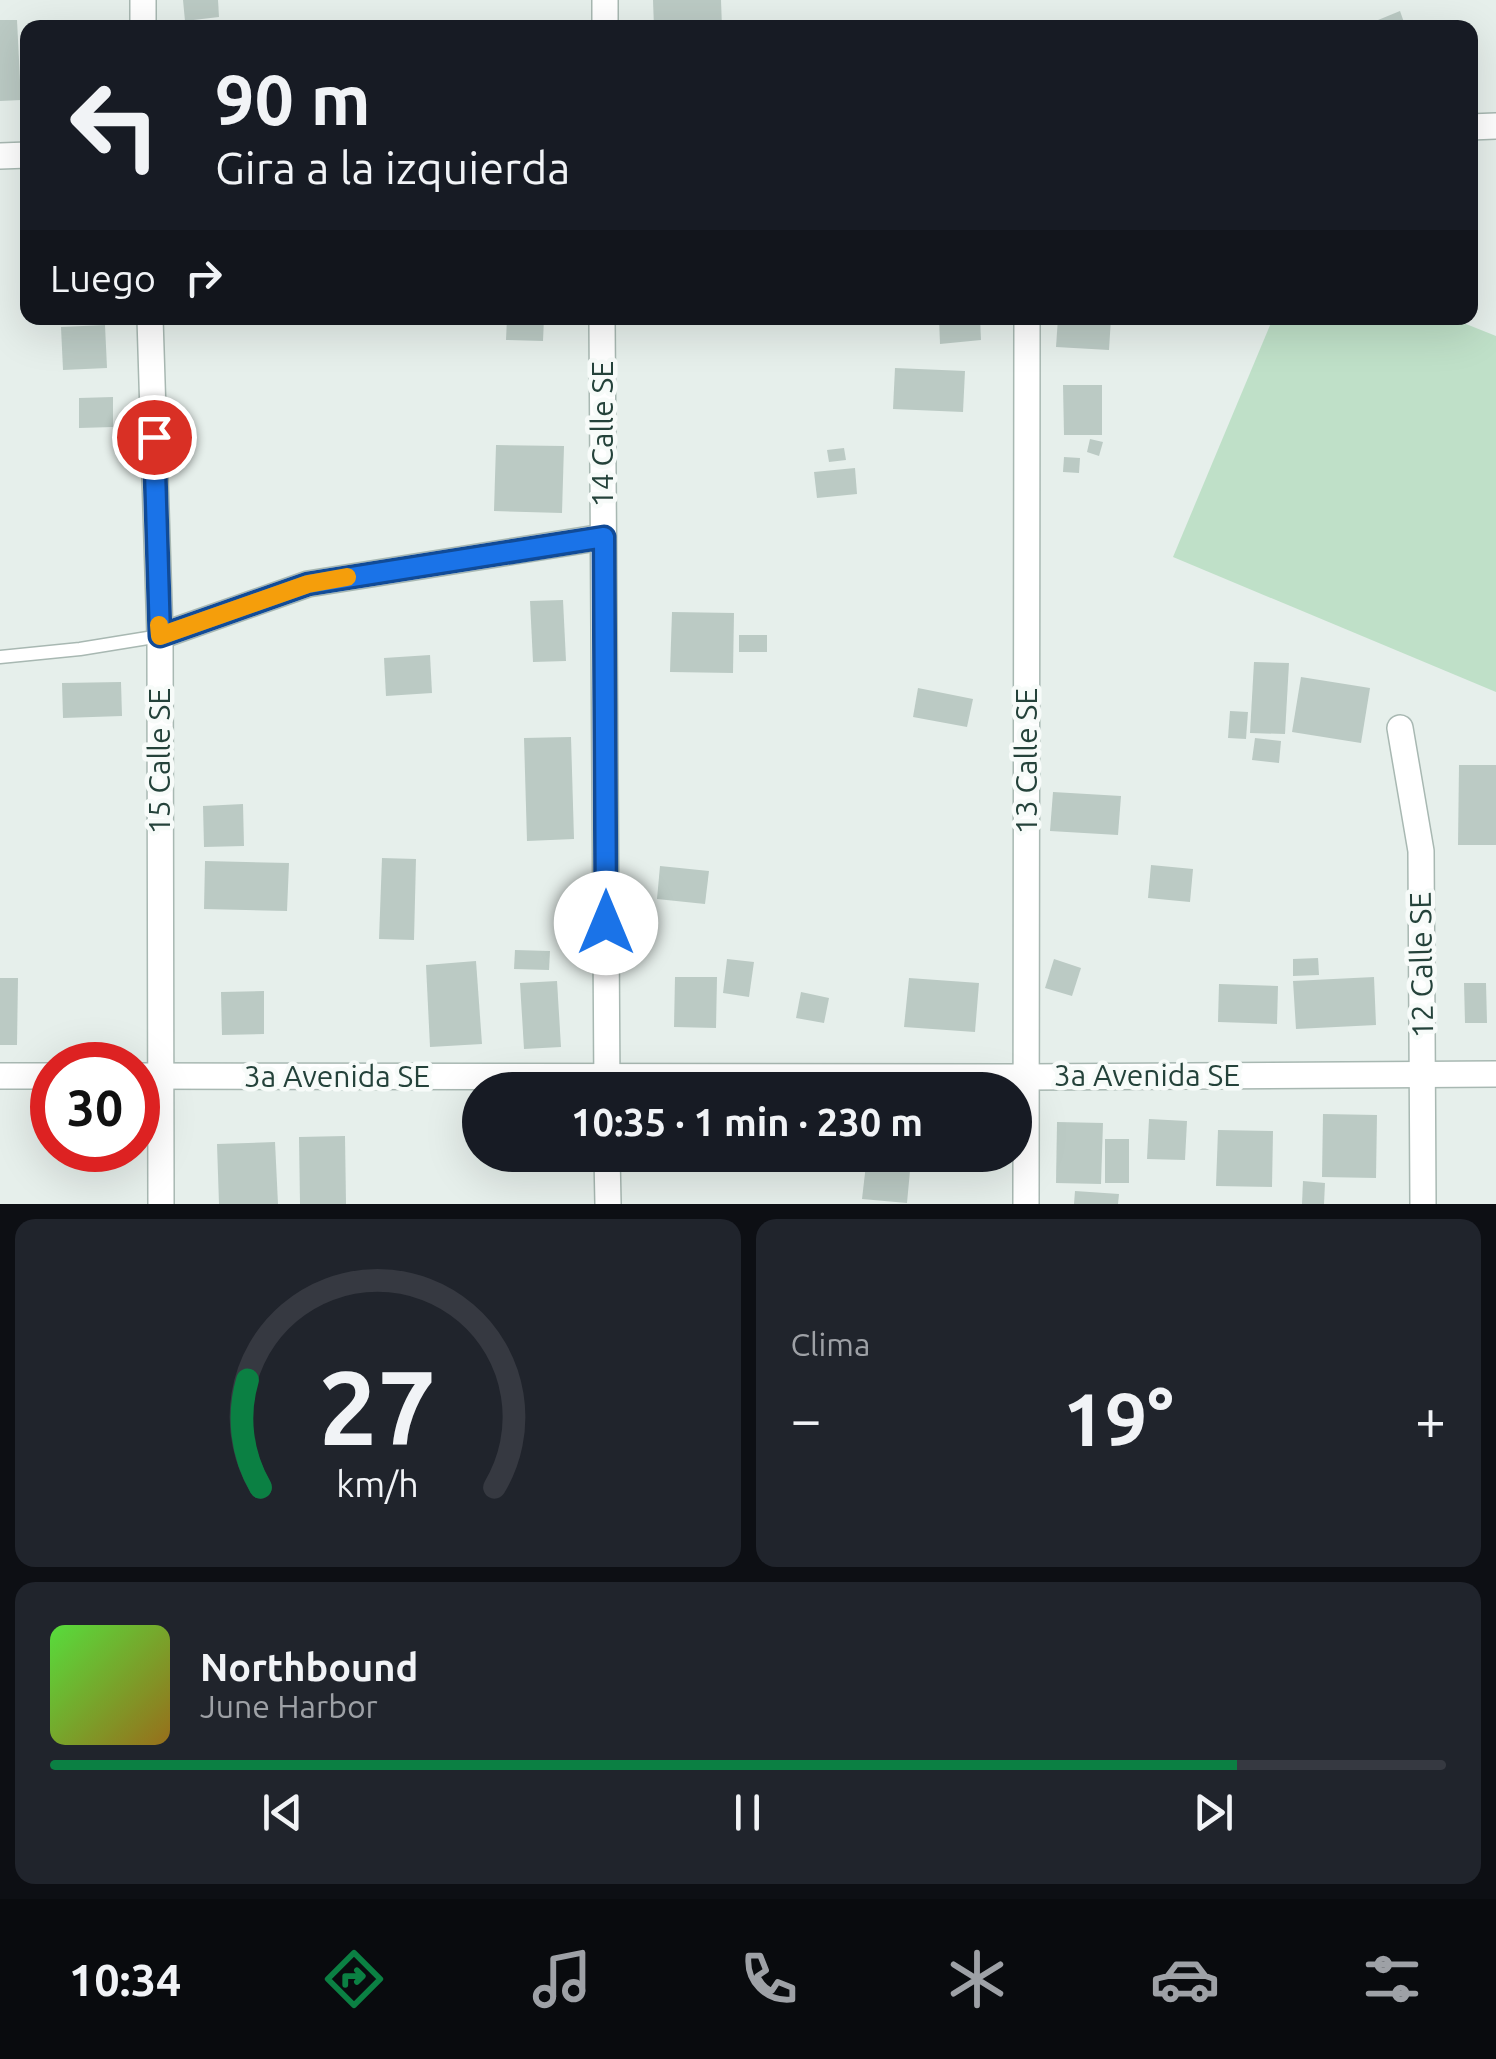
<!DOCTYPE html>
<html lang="es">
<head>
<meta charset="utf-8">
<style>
	:root { --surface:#171b24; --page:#20242c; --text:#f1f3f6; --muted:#9ea1a6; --line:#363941; --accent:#0b8043 }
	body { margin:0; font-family:Ubuntu,sans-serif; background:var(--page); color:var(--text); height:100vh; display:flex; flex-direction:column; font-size:38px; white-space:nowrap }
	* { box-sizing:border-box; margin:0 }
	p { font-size:32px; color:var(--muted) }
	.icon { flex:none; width:55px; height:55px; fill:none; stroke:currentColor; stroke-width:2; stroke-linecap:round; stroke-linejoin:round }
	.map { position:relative; height:1204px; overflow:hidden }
	.panel { display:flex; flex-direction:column; gap:15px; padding:15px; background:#0d0f14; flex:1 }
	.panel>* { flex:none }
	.banner { position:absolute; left:20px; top:20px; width:1458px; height:305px; border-radius:20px; box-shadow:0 10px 40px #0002; background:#171b24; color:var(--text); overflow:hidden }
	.speed { position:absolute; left:30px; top:1042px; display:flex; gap:20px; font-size:50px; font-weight:700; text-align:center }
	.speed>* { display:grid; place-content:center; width:130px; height:130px; border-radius:50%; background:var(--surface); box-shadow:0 10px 40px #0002; line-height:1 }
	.speed .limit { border:15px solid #d22; background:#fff; color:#111 }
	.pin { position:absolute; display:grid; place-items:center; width:85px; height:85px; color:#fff; margin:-42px; border:5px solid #fff; border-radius:50%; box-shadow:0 2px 10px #0007 }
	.me { position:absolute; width:110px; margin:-55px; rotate:0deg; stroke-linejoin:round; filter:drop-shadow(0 0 8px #0008) }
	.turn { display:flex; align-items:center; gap:35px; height:210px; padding:0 30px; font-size:45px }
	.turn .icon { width:130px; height:130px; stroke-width:2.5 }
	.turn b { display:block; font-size:70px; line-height:85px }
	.then { display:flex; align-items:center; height:95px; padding:0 30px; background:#0003; gap:20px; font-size:38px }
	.big { font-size:75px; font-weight:600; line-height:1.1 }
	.panel .tile { flex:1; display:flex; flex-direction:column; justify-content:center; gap:15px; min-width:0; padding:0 35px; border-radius:20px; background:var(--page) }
	.panel .dial { align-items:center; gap:0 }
	.dial svg { height:260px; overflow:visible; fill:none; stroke:var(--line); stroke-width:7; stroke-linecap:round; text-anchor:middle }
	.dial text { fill:var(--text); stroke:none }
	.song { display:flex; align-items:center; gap:30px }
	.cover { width:120px; height:120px; border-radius:15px; background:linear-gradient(135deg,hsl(110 70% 55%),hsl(40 70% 35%)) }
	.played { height:10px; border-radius:5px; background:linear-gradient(90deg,var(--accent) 85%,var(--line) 85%) }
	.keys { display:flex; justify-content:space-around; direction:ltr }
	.heat { display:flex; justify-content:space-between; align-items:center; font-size:55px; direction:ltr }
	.panel .tiles { flex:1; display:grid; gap:15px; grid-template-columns:1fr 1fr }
	.tile:last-child { grid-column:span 2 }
	.trip { position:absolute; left:462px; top:1072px; width:570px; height:100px; border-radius:50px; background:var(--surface); box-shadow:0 10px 40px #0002; font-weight:600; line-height:100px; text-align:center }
	.tab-bar { display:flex; height:160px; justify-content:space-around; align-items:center; background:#090b0e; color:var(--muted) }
	.tab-bar .icon { width:70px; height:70px }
	.tab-bar .on { color:var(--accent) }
	.tab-bar b { font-size:45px; color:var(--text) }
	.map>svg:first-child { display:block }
</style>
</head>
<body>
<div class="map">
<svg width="1496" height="1204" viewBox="0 0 1496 1204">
	<rect width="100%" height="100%" fill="#e6efeb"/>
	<!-- green -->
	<polygon fill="#bfe0c8" points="1273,318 1451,318 1496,336 1496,692 1173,557"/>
	<!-- building -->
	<g fill="#bbcac4">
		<polygon points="183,0 218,0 219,17 185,21"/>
		<polygon points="653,0 721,0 722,28 654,28"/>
		<polygon points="1400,11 1406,28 1361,28 1361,27"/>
		<polygon points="0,20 17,20 21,100 0,101"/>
		<polygon points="507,318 544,318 543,341 506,340"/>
		<polygon points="939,318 980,318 981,340 940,344"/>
		<polygon points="1058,318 1111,318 1109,350 1056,347"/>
		<polygon points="105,325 107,368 63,370 61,327"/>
		<polygon points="895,368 965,371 963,412 893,409"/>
		<polygon points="1063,385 1102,385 1102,435 1064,435"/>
		<polygon points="113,397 113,427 79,428 79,398"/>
		<polygon points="1090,439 1103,442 1099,456 1087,452"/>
		<polygon points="496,445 564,446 562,513 494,511"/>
		<polygon points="844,448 846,460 829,462 827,450"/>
		<polygon points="1064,457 1080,458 1079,473 1063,472"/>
		<polygon points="855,468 857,494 817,498 814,472"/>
		<polygon points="563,600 566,661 533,662 530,601"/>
		<polygon points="672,612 734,613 733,673 670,672"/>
		<rect x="739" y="635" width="28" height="17"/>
		<polygon points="430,655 432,693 386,696 384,658"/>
		<polygon points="1254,662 1289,663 1285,734 1250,733"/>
		<polygon points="1301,677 1370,688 1361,743 1292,732"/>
		<polygon points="121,682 122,716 63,718 62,683"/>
		<polygon points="918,688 973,699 967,727 913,717"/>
		<polygon points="1230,711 1248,712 1246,739 1228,738"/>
		<polygon points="571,737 574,839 527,841 524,738"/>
		<polygon points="1255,738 1281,741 1279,763 1252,760"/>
		<polygon points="1459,765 1496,765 1496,845 1458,845"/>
		<polygon points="1053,792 1121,796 1118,835 1050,831"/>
		<polygon points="243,804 244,846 204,847 203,806"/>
		<polygon points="382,858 416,859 414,940 379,939"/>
		<polygon points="205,861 289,863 287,911 204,909"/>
		<polygon points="1151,865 1193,869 1190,902 1148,898"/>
		<polygon points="660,866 709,871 705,904 657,899"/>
		<polygon points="515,950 550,951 549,970 514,969"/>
		<polygon points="1318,958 1319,975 1293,976 1293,959"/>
		<polygon points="727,959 754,962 749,997 723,993"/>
		<polygon points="1054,959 1081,968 1072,996 1045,988"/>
		<polygon points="476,961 482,1044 430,1047 426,965"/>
		<polygon points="675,977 717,977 716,1028 674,1027"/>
		<polygon points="1374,977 1376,1025 1296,1029 1293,981"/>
		<polygon points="0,978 18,978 17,1045 0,1045"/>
		<polygon points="909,978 979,983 975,1032 904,1027"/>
		<polygon points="557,981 561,1047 524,1049 520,983"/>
		<polygon points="1464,983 1486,983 1487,1023 1465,1023"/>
		<polygon points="1219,984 1278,986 1277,1024 1218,1022"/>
		<polygon points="264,991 264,1034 222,1035 221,992"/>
		<polygon points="801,992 829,998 824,1023 796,1018"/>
		<polygon points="1323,1114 1377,1115 1376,1178 1322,1177"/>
		<polygon points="1149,1119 1187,1121 1185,1160 1147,1159"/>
		<polygon points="1057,1122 1103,1123 1101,1184 1056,1183"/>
		<polygon points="1218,1130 1273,1131 1272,1187 1216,1186"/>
		<polygon points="345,1136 346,1204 300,1204 299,1137"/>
		<rect x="1105" y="1139" width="24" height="44"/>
		<polygon points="275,1142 278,1204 219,1204 217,1144"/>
		<polygon points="522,1155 551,1155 551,1162 521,1161"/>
		<polygon points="741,1155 807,1155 806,1169 741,1167"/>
		<polygon points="867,1156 911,1160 907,1203 862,1199"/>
		<polygon points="1303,1181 1325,1183 1324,1204 1302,1204"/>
		<polygon points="1075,1191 1119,1194 1118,1204 1074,1204"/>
	</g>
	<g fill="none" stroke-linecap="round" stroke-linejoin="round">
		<defs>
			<polyline id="lane" points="0,657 80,649 160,636"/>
			<g id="street">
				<polyline points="143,0 143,28"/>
				<polyline points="605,28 605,0"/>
				<polyline points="1470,127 1496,126"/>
				<polyline points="0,156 28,155"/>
				<polyline points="150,318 160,636 161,1204"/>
				<polyline points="602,318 607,1090"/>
				<polyline points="160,636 308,584 603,537"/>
				<polyline points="1400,728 1421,851 1423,1204"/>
				<polyline points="0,1076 52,1076"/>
				<polyline points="138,1076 1026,1077 1496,1074"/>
				<polyline points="607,1155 608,1204"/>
				<polyline points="1026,1204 1027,318"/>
			</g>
		</defs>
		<!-- lane casing -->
		<use href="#lane" stroke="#a8b8b2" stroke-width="15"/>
		<!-- street casing -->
		<use href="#street" stroke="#a8b8b2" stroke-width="28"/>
		<!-- lane -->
		<use href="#lane" stroke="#fff" stroke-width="12"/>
		<!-- street -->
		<use href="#street" stroke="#fff" stroke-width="25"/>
	</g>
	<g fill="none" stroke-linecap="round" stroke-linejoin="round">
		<defs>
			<polyline id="route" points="154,437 160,636 308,584 604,537 606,923"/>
		</defs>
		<!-- route casing -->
		<use href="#route" stroke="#114b97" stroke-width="25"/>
		<!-- route -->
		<use href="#route" stroke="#1a73e8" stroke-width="18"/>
		<!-- slow -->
		<polyline stroke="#f59e0b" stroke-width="18" points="159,625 160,636 308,584 347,577"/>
	</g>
	<g text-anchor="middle" stroke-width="9" stroke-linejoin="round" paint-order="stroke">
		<!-- street labels -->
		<g font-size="30" fill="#24423a" stroke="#f7fbf9">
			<text transform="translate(603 434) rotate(-90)" y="10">14 Calle SE</text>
			<text transform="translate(160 761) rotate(-90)" y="10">15 Calle SE</text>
			<text transform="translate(1027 761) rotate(-90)" y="10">13 Calle SE</text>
			<text transform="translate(1422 965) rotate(-91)" y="10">12 Calle SE</text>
			<text x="1147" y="1086">3a Avenida SE</text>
			<text x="337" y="1087">3a Avenida SE</text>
		</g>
	</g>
</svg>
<div class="speed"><div class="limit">30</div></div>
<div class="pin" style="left:154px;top:437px;background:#d93025"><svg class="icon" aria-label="arrive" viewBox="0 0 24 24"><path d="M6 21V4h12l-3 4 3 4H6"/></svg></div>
<svg class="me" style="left:606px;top:923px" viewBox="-20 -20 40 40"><circle r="19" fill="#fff"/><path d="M0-13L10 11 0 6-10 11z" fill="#1a73e8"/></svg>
<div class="trip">10:35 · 1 min · 230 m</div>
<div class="banner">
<div class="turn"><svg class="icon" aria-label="left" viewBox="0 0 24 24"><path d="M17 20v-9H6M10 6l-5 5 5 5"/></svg><div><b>90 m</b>Gira a la izquierda</div></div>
<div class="then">Luego<svg class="icon" aria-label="right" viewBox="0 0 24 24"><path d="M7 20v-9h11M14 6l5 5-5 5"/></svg></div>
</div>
</div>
<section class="panel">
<div class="tiles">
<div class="tile dial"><svg viewBox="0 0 100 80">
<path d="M14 69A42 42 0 1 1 86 69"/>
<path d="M14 69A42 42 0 0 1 10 36" stroke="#0b8043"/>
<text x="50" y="56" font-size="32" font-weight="700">27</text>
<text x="50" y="72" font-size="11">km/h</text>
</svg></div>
<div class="tile"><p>Clima</p>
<div class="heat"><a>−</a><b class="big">19°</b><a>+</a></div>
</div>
<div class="tile">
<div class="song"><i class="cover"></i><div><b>Northbound</b><p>June Harbor</p></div></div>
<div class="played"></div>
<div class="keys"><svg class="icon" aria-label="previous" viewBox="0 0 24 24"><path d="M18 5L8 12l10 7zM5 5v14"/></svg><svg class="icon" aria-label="pause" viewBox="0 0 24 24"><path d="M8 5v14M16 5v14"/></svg><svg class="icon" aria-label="next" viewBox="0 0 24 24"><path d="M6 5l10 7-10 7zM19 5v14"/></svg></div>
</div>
</div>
</section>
<nav class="tab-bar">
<b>10:34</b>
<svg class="icon on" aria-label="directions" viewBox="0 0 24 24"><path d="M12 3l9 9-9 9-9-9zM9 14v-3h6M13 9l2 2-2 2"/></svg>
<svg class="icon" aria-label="music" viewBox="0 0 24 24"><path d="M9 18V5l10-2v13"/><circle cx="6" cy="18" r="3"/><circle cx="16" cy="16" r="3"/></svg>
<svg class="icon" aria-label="phone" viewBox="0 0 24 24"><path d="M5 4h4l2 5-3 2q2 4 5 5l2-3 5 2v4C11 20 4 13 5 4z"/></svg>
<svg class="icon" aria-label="climate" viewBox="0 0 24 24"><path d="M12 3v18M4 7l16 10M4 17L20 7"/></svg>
<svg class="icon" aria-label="car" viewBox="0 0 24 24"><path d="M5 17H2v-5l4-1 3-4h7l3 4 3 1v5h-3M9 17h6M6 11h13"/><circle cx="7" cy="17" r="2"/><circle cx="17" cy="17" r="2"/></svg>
<svg class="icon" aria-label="filters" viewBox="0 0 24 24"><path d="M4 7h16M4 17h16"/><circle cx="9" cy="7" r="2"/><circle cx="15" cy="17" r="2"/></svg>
</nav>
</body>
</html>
